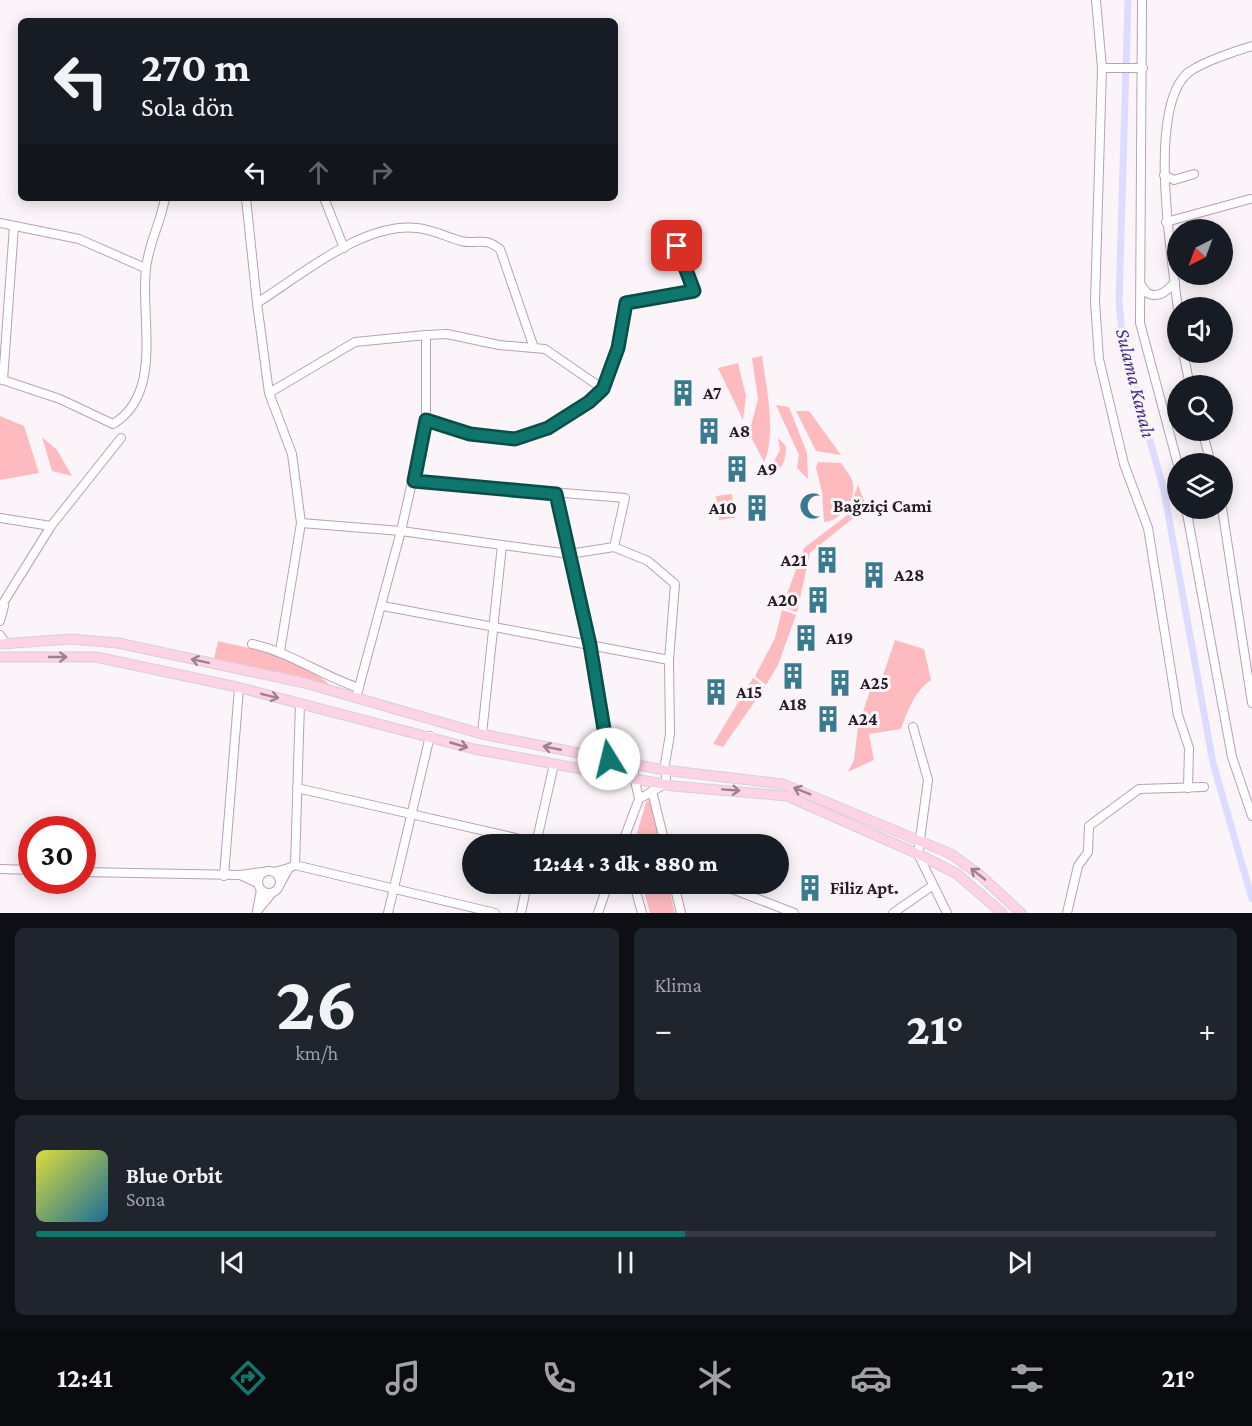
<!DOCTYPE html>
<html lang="tr">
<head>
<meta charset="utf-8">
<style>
	:root { --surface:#171b24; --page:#20242c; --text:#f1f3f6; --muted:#9ea1a6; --line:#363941; --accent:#0f766e }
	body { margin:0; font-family:"Crimson Pro",serif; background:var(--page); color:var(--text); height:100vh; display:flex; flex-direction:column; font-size:22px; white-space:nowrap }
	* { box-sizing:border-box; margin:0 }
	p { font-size:20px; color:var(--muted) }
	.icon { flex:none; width:33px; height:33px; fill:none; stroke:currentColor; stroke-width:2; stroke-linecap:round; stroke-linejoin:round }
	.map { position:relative; height:913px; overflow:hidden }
	.side { display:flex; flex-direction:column; gap:15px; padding:15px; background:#0d0f14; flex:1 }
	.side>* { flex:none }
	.top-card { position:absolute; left:18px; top:18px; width:600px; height:183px; border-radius:9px; box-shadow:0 3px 15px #0003; background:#171b24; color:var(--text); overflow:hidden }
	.needle { width:39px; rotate:222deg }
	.buttons { position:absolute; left:1167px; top:219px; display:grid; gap:12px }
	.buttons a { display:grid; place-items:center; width:66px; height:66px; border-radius:50%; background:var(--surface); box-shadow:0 3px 15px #0003; font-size:30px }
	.speed { position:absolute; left:18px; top:816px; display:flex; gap:12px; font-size:30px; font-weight:700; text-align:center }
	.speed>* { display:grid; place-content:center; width:78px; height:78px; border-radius:50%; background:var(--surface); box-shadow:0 3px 15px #0003; line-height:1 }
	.speed .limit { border:9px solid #d22; background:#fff; color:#111 }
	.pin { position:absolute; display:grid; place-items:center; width:51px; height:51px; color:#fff; margin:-26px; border-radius:12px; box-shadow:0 3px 9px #0006 }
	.me { position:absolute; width:66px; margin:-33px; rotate:351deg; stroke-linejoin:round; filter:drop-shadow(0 0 4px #0008) }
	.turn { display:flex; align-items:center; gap:21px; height:126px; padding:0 24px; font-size:27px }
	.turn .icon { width:78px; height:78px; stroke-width:2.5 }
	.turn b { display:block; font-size:42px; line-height:51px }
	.lanes { display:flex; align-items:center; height:57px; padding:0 24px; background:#0003; justify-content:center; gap:30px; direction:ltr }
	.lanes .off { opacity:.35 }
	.big { font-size:45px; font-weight:800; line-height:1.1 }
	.side .card { flex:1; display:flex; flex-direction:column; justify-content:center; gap:9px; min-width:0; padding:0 21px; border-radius:9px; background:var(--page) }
	.side .dial { align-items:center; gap:0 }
	.dial b { font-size:78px; line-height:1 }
	.song { display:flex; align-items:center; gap:18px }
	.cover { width:72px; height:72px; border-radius:9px; background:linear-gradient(135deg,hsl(60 70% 55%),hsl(200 70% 35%)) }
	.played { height:6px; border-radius:3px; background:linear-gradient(90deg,var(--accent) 55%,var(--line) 55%) }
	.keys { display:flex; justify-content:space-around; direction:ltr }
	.heat { display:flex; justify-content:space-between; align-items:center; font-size:33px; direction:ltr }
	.side .tiles { flex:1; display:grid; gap:15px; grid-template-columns:1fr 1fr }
	.card:last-child { grid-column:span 2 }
	.trip { position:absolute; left:462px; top:834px; width:327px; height:60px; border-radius:30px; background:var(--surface); box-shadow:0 3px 15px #0003; font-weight:800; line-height:60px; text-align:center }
	.dock { display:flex; height:96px; justify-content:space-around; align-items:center; background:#090b0e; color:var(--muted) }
	.dock .icon { width:42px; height:42px }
	.dock .current { color:var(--accent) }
	.dock b { font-size:27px; color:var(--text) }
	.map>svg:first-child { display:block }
</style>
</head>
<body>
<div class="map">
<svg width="1252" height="913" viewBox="0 0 1252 913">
	<rect width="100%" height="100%" fill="#fbf5fa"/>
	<!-- green -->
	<g fill="#fdbbc0">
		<path d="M 762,356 C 766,386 777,434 764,462 L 749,433 L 758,399 L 752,358 Z"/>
		<polygon points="738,363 746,396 743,420 718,368"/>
		<polygon points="776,405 789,407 807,453 808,479 797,468 799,455"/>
		<polygon points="796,411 809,411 841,455 816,451"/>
		<polygon points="0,416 24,426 39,473 0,480"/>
		<polygon points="42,437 57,450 72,476 52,471"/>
		<path d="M 778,438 L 786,446 C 786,461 783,467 771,476 L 769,471 L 780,450 Z"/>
		<path d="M 818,462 L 841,463 C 845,469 852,477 853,484 C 856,501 840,521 824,522 L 822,492 L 816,468 Z"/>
		<polygon points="858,485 865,503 862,511 810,553 797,612 782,607 804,548 846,516"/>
		<polygon points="732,494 735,518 719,520 716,496"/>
		<polygon points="782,610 796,615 778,665 766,685 755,676 775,638"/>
		<path d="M 895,640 L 924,649 L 931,680 C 914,692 908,710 901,729 L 869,734 L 874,760 L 848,772 L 854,760 L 858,726 L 874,679 L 881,681 Z"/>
		<path d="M 218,641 C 257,650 300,657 330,685 L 214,659 Z"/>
		<polygon points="753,678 765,687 723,747 713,744"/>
		<polygon points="651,799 661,844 634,844 646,802"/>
		<polygon points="642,884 659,884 669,888 675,913 650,913"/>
	</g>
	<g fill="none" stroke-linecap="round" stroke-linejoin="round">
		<!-- canal -->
		<polyline stroke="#dddcff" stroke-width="7" points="1128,0 1119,302 1123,343 1164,491 1213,763 1252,899"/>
		<defs>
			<g id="minor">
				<polyline points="1096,0 1102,68 1095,302 1099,359 1124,464 1148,528 1178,715 1189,748 1188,788"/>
				<polyline points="1142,0 1140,323 1178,465"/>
				<polyline points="1102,68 1143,68"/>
				<polyline points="1164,175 1174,180 1194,174"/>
				<polyline points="246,198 257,303"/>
				<polyline points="324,198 344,248"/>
				<polyline points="1166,222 1250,199"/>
				<polyline points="0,223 79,239 145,268"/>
				<path d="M 1141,285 L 1147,293 C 1159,299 1167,291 1175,282"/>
				<path d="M 1178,309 C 1172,259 1146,106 1189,72 C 1203,62 1235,51 1252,46"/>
				<polyline points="426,335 447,334 499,345 545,349 603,389"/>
				<polyline points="1183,352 1190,386"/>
				<path d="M 0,379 L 60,399 L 113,424 C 164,394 140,317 146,269 C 148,245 161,222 165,198"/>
				<polyline points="3,380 14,226"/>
				<polyline points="269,393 355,342 426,335 426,420"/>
				<polyline points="1202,430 1211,464"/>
				<polyline points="414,481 625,498 614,547 569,554 502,545"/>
				<polyline points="556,494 590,645 609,759"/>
				<polyline points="1186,508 1232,757 1252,816"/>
				<polyline points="1222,508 1252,703"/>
				<polyline points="0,518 51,526"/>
				<polyline points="301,523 401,531 356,698"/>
				<polyline points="614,547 648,561 675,584 669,660 670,734 664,770"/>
				<polyline points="383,606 669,660"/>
				<polyline points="0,608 51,526 121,438"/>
				<polyline points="0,621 4,606"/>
				<polyline points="0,635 6,644"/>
				<path d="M 252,644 C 292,653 320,675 359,688"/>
				<path d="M 280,651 L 301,523 L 292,454 L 269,393 L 257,303 C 300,276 363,222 417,228 C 431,229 447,237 461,241 C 479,245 482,236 500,249 L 534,348"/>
				<polyline points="913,727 928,780 918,854 947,913"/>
				<polyline points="482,734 502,545 401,531 426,420 470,434 515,439 548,428 589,402 603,389 618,348 626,303 694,291 677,246"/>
				<path d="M 634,764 C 632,777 637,786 639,799"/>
				<polyline points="297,788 542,844"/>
				<polyline points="652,791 665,844"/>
				<polyline points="536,844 554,764"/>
				<polyline points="622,844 639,799 665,784 667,770"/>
				<polyline points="295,865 495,913"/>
				<polyline points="289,868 295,865 300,703"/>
				<polyline points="0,869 32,870"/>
				<circle cx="269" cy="882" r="11"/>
				<polyline points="82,872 240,875"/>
				<polyline points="274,872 289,868 280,884"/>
				<polyline points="224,876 239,688"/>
				<polyline points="257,883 240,875 262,872"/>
				<polyline points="634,884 642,913"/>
				<polyline points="668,884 675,887 727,887 794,913"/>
				<polyline points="674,884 681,913"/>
				<polyline points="261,890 257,911 272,893"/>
				<polyline points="388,913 430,736"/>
				<polyline points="521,913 527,884"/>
				<polyline points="598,913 608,884"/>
				<polyline points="893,913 932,886"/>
				<polyline points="1067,913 1078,866 1088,852 1089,826 1139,789 1204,787"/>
			</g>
			<g id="major">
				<polyline points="0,644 71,639 118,643 305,683 482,734 664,770 783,784 951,854 981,876 1021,913"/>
				<polyline points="0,657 96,657 237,687 474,749 673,786 787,796 918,854 957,874 1002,913"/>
			</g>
		</defs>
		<!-- minor casing -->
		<use href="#minor" stroke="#bb9eb7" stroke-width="10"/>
		<!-- major casing -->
		<use href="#major" stroke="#d4d2d4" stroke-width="11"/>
		<!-- minor -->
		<use href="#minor" stroke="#fff" stroke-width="8"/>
		<!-- major -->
		<use href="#major" stroke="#fdd3e5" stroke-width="9"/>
	</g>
	<!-- one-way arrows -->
	<defs><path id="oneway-shaft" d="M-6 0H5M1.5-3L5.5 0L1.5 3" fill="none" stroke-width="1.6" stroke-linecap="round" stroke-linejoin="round" transform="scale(1.5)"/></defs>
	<g stroke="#9d8190">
		<use href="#oneway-shaft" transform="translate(58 657)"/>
		<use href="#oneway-shaft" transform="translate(200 661) rotate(-168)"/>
		<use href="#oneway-shaft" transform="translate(270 696) rotate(14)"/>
		<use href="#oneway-shaft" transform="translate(459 745) rotate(16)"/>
		<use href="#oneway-shaft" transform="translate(552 748) rotate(-169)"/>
		<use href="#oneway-shaft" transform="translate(731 790) rotate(4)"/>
		<use href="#oneway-shaft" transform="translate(802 791) rotate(-158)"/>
		<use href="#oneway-shaft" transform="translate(978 874) rotate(-142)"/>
	</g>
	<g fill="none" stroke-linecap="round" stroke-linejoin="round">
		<defs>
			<polyline id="route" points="609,759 590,645 556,494 414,481 426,420 470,434 515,439 548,428 589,402 603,389 618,348 626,303 694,291 677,246"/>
		</defs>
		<!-- route casing -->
		<use href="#route" stroke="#0a4d48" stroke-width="15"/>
		<!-- route -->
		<use href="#route" stroke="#0f766e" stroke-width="10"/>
	</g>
	<!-- icons -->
	<defs>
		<symbol id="building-bare" viewBox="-9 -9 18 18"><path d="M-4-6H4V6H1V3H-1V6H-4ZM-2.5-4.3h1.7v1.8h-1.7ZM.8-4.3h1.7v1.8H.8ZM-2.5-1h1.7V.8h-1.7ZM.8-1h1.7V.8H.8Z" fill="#3a7a8e" stroke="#fbf5fa" stroke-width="2.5" paint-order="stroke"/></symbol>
		<symbol id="mosque-bare" viewBox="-9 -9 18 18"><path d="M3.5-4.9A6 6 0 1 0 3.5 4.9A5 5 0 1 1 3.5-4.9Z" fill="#3a7a8e" stroke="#fbf5fa" stroke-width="2.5" paint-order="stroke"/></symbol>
	</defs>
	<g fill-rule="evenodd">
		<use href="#building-bare" x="664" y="374" width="38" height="38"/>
		<use href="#building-bare" x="690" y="412" width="38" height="38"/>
		<use href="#building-bare" x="718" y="450" width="38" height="38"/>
		<use href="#mosque-bare" x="794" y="487" width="38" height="38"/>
		<use href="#building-bare" x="738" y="489" width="38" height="38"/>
		<use href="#building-bare" x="808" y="541" width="38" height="38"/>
		<use href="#building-bare" x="855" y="556" width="38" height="38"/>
		<use href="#building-bare" x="799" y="581" width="38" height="38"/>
		<use href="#building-bare" x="787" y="619" width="38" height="38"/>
		<use href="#building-bare" x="774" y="657" width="38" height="38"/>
		<use href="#building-bare" x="821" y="664" width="38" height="38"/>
		<use href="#building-bare" x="697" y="673" width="38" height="38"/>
		<use href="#building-bare" x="809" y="700" width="38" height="38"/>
		<use href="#building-bare" x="791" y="869" width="38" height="38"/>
	</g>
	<g text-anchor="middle" stroke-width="6" stroke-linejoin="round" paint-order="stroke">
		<!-- poi labels -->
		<g font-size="18" font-weight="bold" fill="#281d27" stroke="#fbf5fa" text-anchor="start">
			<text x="703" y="399">A7</text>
			<text x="729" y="437">A8</text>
			<text x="757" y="475">A9</text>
			<text x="833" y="512">Bağziçi Cami</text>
			<text x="737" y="514" text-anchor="end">A10</text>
			<text x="807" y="566" text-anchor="end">A21</text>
			<text x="894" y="581">A28</text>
			<text x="798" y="606" text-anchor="end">A20</text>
			<text x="826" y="644">A19</text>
			<text x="860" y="689">A25</text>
			<text x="736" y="698">A15</text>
			<text x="793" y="710" text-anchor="middle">A18</text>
			<text x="848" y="725">A24</text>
			<text x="830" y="894">Filiz Apt.</text>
		</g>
		<!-- water labels -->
		<g font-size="20" font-style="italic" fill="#44318f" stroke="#fbf5fa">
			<text transform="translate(1136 383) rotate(76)" y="7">Sulama Kanalı</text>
		</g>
	</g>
</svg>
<div class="buttons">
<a><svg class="needle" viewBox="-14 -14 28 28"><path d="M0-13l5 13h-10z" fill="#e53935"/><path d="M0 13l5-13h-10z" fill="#9ea1a6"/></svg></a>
<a><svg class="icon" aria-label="sound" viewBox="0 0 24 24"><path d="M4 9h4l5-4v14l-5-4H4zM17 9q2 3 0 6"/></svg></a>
<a><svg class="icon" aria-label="search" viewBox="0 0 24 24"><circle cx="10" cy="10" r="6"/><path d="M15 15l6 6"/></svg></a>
<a><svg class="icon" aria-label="layers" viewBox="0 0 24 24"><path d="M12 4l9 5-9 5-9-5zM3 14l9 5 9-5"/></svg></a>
</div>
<div class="speed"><div class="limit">30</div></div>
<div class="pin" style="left:677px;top:246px;background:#d93025"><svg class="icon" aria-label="arrive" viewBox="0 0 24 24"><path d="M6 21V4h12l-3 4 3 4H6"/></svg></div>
<svg class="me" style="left:609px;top:759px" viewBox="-20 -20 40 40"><circle r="19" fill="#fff"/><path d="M0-13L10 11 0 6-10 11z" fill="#0f766e"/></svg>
<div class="trip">12:44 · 3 dk · 880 m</div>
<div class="top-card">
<div class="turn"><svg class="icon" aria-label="left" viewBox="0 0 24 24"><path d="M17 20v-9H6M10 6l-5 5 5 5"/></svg><div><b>270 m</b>Sola dön</div></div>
<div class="lanes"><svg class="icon" aria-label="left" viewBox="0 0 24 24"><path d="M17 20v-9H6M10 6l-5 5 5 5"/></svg><svg class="icon off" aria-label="ahead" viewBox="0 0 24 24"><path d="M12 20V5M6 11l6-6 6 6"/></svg><svg class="icon off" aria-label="right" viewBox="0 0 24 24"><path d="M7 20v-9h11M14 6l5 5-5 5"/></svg></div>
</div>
</div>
<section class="side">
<div class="tiles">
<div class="card dial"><b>26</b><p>km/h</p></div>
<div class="card"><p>Klima</p>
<div class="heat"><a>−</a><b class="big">21°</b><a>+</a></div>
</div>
<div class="card">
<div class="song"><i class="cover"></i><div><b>Blue Orbit</b><p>Sona</p></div></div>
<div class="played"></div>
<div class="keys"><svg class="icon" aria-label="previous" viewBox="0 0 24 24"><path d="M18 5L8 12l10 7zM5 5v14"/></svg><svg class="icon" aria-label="pause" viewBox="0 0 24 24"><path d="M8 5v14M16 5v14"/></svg><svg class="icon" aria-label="next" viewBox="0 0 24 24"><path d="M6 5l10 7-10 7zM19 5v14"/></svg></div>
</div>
</div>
</section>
<nav class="dock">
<b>12:41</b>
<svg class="icon current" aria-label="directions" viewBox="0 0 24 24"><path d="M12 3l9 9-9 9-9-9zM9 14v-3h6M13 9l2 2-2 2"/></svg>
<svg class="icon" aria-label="music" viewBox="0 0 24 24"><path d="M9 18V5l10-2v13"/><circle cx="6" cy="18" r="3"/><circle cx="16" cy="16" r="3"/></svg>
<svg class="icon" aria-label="phone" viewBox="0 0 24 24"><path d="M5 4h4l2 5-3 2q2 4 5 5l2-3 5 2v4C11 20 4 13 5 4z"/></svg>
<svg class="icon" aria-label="climate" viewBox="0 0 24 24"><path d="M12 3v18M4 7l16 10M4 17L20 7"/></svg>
<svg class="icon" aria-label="car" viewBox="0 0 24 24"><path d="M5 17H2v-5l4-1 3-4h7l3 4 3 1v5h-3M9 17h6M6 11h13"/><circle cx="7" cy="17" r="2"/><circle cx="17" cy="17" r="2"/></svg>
<svg class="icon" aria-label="filters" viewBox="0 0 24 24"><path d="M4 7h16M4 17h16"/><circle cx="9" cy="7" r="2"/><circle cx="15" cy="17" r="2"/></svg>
<b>21°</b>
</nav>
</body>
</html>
